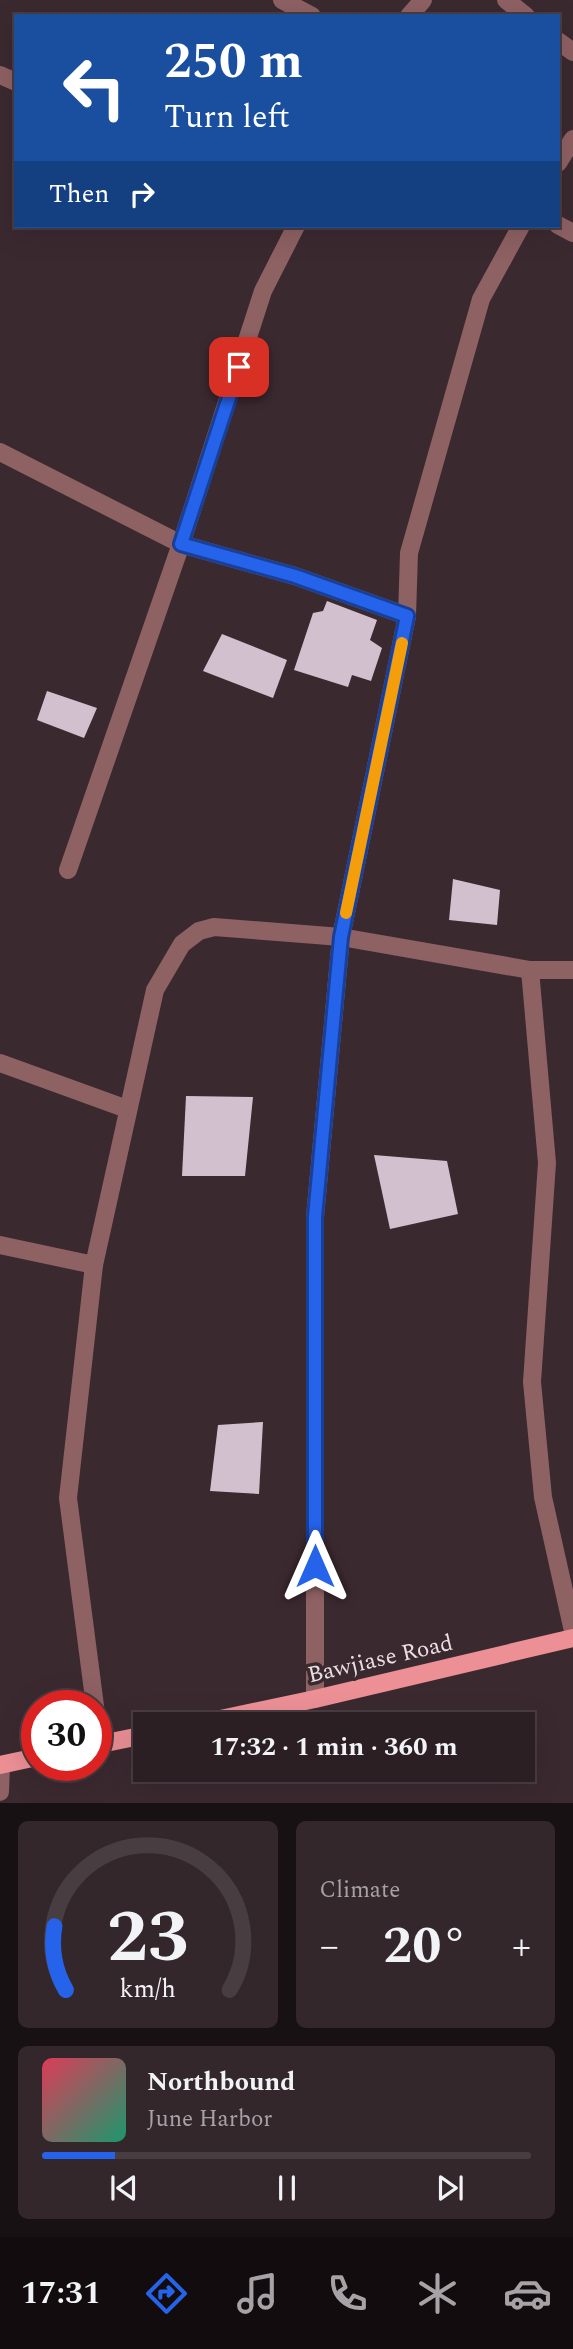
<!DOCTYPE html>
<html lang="en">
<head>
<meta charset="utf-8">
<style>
	:root { --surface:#2c1f24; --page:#34272c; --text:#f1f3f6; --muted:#a6a2a6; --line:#483d41; --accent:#2563eb }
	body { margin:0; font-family:Spectral,serif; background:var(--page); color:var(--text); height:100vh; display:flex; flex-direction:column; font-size:26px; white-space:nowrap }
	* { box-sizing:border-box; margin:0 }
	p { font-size:23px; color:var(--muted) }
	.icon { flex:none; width:38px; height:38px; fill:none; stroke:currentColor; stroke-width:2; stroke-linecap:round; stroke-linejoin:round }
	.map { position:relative; height:1803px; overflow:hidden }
	.side { display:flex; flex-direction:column; gap:18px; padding:18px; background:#181114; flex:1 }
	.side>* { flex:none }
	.guide { position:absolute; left:14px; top:14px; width:546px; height:214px; border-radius:0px; box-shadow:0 7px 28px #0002,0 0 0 2px var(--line); background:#1a4fa0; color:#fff; overflow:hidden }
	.speed { position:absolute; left:21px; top:1690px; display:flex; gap:14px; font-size:35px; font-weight:700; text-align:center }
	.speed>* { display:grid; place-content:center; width:91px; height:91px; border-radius:50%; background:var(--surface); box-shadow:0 7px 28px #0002,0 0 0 2px var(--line); line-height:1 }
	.speed .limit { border:10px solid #d22; background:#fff; color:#111 }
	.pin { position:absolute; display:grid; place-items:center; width:60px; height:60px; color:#fff; margin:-30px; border-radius:14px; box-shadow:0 4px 10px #0006 }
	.me { position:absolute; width:77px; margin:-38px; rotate:0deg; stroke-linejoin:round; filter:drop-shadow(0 0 5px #0008) }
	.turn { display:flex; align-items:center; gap:24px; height:147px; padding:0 35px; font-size:32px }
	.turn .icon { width:91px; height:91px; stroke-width:2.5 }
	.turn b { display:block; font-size:49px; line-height:60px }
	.then { display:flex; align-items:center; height:66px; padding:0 35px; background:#0003; gap:14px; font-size:26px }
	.big { font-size:52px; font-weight:700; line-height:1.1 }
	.side .tile { flex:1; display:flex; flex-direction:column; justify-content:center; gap:10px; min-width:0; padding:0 24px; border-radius:10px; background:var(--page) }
	.side .dial { align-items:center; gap:0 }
	.dial svg { height:182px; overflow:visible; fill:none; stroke:var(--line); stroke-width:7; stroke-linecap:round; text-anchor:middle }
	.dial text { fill:var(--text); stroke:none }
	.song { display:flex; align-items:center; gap:21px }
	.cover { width:84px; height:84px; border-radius:10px; background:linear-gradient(135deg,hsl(350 70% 55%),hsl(160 70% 35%)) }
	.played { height:7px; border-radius:4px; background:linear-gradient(90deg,var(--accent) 15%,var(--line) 15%) }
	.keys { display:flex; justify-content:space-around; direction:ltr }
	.heat { display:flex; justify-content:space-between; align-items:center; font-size:38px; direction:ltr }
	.side .tiles { flex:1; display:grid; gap:18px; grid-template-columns:1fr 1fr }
	.tile:last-child { grid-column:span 2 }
	.trip { position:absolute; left:133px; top:1712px; width:402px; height:70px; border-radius:0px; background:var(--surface); box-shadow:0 7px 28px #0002,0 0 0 2px var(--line); font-weight:700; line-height:70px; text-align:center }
	.tab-bar { display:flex; height:112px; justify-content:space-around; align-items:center; background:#120c0e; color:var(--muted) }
	.tab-bar .icon { width:49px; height:49px }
	.tab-bar .on { color:var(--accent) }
	.tab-bar b { font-size:32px; color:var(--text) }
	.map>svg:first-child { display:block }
</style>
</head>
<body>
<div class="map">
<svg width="573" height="1803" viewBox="0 0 573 1803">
	<rect width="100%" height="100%" fill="#3b2930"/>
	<!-- building -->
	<g fill="#d2c0cf">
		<polygon points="327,601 377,620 370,640 382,648 371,681 352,675 348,687 294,670 313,613 323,611"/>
		<polygon points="222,634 287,660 273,698 203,671"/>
		<polygon points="47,691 97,708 84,738 37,720"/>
		<polygon points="453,879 500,890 497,925 449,920"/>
		<polygon points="186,1096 253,1097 245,1176 182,1176"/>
		<polygon points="374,1155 447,1161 458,1214 390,1229"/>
		<polygon points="263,1422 259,1494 210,1491 218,1425"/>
	</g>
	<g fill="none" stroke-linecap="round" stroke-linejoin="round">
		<!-- minor -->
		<g stroke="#8e6163" stroke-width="18">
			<polyline points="282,0 312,16"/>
			<polyline points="506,0 526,16"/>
			<polyline points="409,16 423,0"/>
			<polyline points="558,41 573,52"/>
			<polyline points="0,75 16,82"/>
			<polyline points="558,163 573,139"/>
			<polyline points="558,225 573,233"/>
			<polyline points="0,452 181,544 295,576 407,616"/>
			<polyline points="68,870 181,544 263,291 296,226"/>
			<polyline points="530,970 547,1163 532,1382 543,1497 573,1631"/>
			<polyline points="0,1063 127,1109"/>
			<polyline points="0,1245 94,1265"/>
			<polyline points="315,1699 315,1217 341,937 407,616 409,553 481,299 521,226"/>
			<polyline points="95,1706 68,1498 94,1265 155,990 182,944 199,931 214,927 341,937 530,970 573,970"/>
			<polyline points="96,1716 100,1744"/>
			<polyline points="0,1792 1,1765"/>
		</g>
		<!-- major -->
		<g stroke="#ec9096" stroke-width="18">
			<polyline points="197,1724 315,1699 573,1638"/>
			<polyline points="96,1745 145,1735"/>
			<polyline points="0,1765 37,1757"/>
		</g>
	</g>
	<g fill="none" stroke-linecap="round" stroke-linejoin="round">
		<defs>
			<polyline id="route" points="239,367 181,544 295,576 407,616 341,937 315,1217 315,1566"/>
		</defs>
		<!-- route casing -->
		<use href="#route" stroke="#184099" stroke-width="18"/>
		<!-- route -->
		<use href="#route" stroke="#2563eb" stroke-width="12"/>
		<!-- slow -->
		<polyline stroke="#f59e0b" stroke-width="12" points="346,913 402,643"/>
	</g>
	<g text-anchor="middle" stroke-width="7" stroke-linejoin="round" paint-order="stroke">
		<!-- street labels -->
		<g font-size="23" fill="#ebdfe3" stroke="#3b2930">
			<text transform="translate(380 1658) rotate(-13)" y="8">Bawjiase Road</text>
		</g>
	</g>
</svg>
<div class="speed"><div class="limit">30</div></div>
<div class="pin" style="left:239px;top:367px;background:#d93025"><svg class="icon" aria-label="arrive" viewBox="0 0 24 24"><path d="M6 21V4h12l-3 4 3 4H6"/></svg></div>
<svg class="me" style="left:315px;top:1566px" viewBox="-20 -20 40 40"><path d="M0-17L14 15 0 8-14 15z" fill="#2563eb" stroke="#fff" stroke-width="4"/></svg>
<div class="trip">17:32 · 1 min · 360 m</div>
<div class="guide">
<div class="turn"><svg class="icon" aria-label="left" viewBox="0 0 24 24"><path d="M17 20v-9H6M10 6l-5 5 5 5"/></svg><div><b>250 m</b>Turn left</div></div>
<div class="then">Then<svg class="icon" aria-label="right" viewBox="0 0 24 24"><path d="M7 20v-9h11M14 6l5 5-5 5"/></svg></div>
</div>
</div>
<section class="side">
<div class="tiles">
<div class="tile dial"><svg viewBox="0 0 100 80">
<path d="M14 69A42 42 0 1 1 86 69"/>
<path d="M14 69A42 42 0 0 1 9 41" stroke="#2563eb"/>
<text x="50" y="56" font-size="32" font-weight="700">23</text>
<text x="50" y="72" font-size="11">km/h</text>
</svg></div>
<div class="tile"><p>Climate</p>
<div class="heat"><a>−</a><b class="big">20°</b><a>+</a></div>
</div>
<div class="tile">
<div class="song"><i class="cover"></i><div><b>Northbound</b><p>June Harbor</p></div></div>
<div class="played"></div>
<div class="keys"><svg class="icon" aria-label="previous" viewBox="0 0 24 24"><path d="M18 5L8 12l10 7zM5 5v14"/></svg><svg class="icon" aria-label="pause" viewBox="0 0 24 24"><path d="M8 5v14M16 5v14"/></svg><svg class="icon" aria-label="next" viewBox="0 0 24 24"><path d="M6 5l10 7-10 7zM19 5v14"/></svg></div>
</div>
</div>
</section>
<nav class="tab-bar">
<b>17:31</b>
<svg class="icon on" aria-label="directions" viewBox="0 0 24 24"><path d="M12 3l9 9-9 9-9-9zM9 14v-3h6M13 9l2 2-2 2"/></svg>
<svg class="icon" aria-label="music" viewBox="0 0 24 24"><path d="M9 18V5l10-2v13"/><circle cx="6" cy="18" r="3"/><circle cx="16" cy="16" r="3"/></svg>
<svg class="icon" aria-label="phone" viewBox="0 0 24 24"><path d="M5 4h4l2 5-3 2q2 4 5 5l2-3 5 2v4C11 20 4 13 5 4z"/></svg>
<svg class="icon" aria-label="climate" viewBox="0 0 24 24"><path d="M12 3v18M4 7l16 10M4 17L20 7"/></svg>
<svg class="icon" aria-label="car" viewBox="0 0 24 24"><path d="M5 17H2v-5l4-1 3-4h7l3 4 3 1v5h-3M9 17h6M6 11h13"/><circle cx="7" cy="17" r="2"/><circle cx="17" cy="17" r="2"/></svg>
</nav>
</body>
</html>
